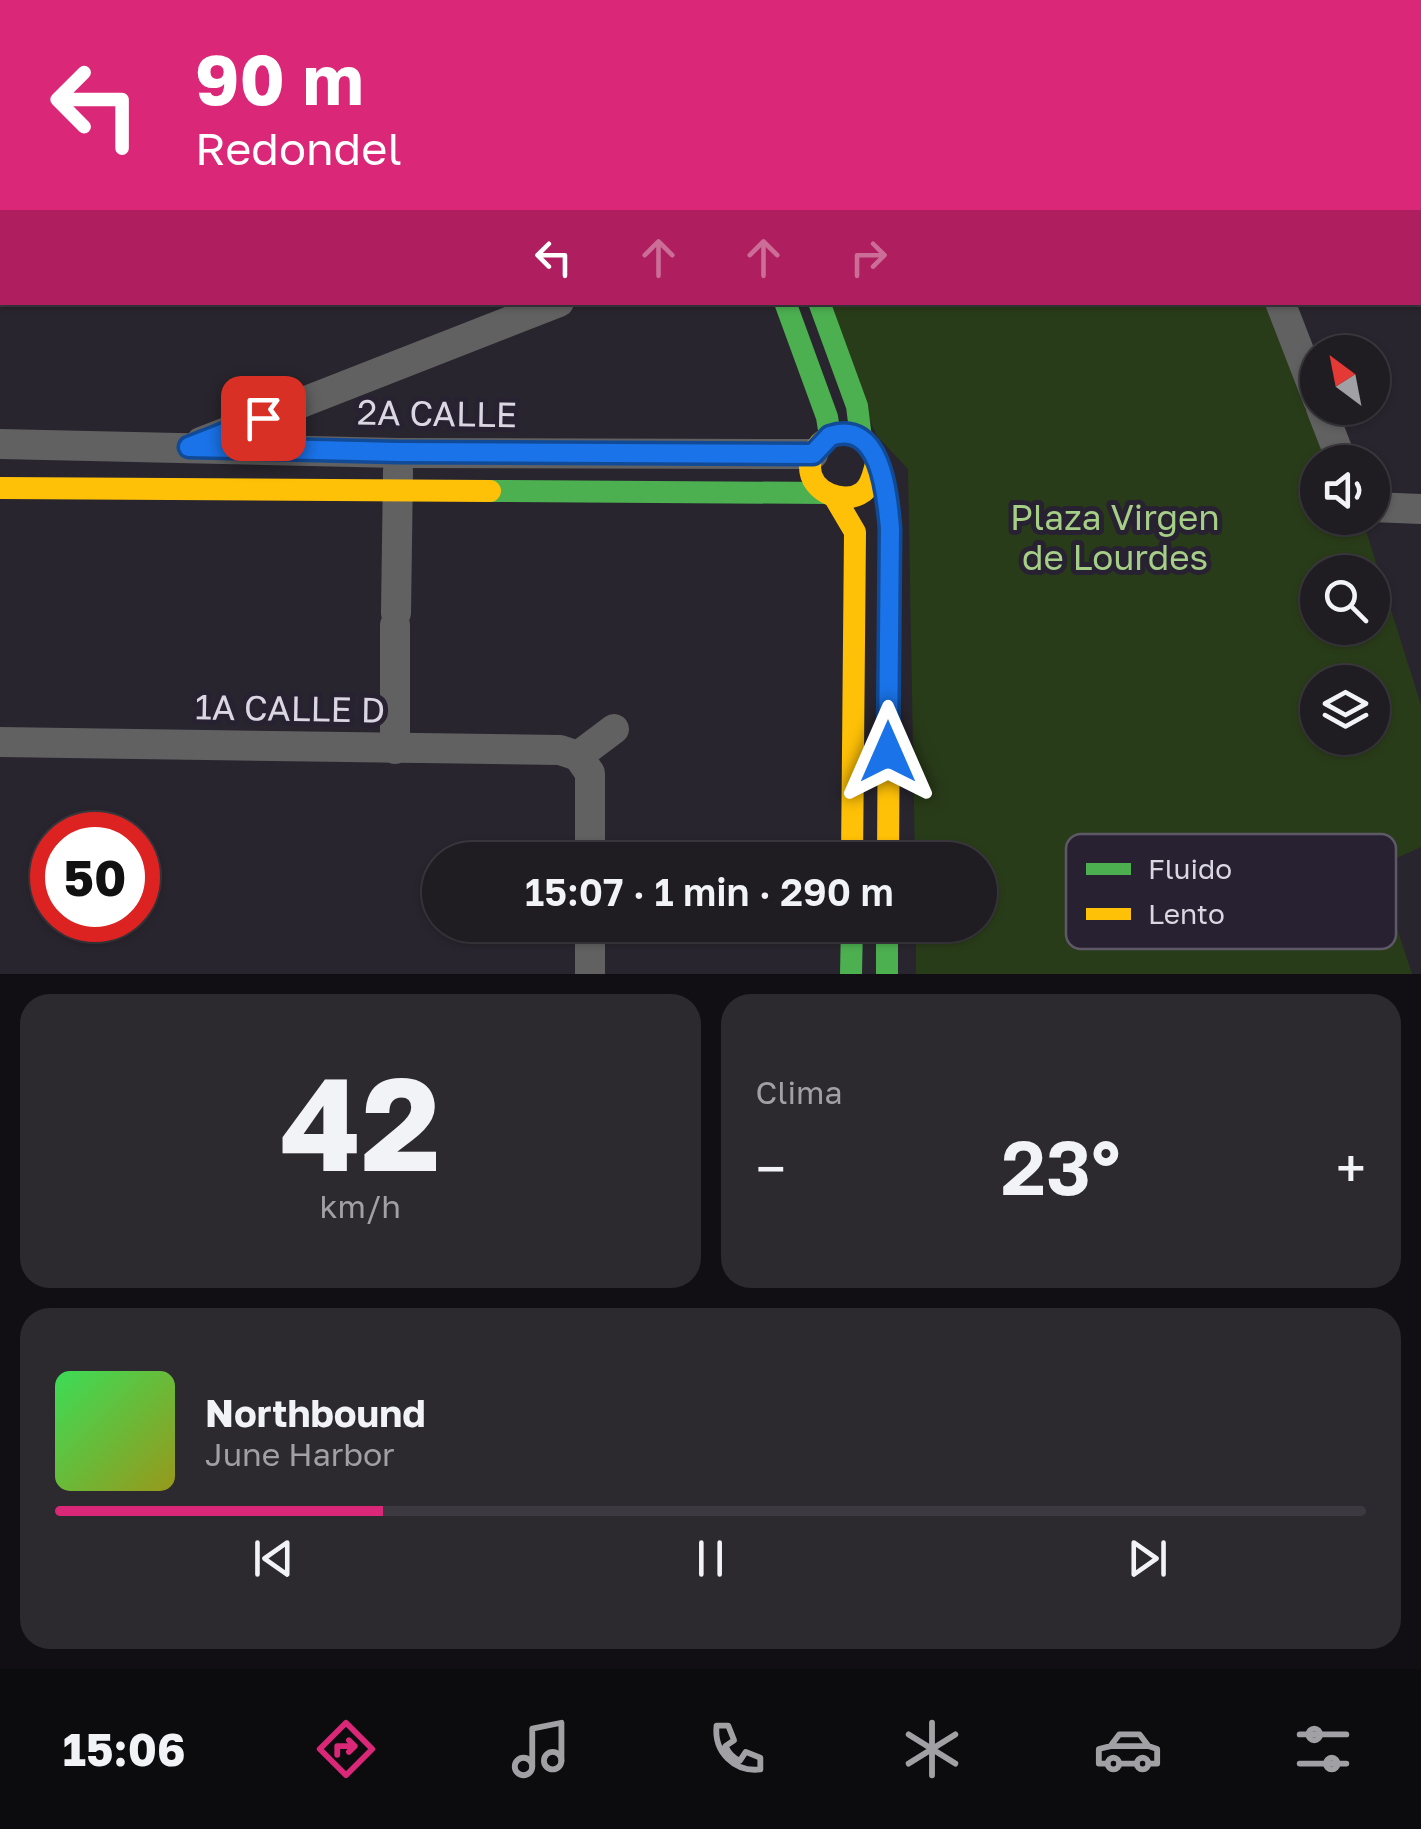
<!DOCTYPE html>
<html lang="es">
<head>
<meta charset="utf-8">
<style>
	:root { --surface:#1f1c22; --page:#2c292f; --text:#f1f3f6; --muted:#a1a1a5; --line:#3c3a40; --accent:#db2777 }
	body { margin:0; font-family:"Golos Text",sans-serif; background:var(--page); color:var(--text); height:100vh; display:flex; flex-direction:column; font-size:38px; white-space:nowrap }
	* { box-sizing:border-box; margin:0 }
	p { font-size:32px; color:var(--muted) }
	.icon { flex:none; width:55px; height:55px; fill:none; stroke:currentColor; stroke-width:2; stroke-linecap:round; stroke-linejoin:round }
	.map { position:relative; height:974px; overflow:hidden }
	.sheet { display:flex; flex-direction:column; gap:20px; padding:20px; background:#110f13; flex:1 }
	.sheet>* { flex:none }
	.top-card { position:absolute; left:0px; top:0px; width:1422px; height:305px; box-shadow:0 2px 8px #0004,0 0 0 2px var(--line); background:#db2777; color:#fff; overflow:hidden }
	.needle { width:65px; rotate:328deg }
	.controls { position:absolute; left:1300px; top:335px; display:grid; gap:20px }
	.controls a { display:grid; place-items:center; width:90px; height:90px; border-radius:50%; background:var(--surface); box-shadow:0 2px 8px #0004,0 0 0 2px var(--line); font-size:50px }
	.speed { position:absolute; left:30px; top:812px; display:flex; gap:20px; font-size:50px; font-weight:700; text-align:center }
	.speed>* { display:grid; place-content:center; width:130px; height:130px; border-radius:50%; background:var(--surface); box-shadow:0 2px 8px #0004,0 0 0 2px var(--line); line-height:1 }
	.speed .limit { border:15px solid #d22; background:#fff; color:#111 }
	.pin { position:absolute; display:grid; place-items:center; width:85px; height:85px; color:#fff; margin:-42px; border-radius:20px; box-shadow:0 5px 15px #0006 }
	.me { position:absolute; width:110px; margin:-55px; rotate:0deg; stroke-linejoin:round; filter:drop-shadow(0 0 8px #0008) }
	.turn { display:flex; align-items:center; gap:35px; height:210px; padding:0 30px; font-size:45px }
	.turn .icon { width:130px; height:130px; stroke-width:2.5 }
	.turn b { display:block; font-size:70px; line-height:85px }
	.lanes { display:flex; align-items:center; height:95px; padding:0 30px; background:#0003; justify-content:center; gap:50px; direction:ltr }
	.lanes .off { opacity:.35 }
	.big { font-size:75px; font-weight:600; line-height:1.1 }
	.sheet .tile { flex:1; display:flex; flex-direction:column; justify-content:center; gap:15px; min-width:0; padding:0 35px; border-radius:30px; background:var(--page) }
	.sheet .dial { align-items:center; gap:0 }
	.dial b { font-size:130px; line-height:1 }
	.song { display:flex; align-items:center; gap:30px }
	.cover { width:120px; height:120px; border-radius:15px; background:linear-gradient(135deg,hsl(130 70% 55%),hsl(60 70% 35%)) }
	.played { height:10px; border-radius:5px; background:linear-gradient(90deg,var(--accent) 25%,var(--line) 25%) }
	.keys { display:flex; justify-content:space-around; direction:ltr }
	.heat { display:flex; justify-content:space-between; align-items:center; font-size:55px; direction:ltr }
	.sheet .tiles { flex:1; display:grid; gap:20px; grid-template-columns:1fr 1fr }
	.tile:last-child { grid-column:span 2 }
	.trip { position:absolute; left:422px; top:842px; width:575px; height:100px; border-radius:50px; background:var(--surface); box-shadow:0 2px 8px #0004,0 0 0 2px var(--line); font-weight:600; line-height:100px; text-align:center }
	.dock { display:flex; height:160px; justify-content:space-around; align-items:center; background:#0c0b0e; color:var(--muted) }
	.dock .icon { width:70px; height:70px }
	.dock .active { color:var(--accent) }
	.dock b { font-size:45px; color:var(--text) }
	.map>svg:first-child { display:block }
</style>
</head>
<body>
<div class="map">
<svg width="1421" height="974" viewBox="0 0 1421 974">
	<rect width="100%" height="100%" fill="#29252e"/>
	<!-- green -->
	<g fill="#293c19" fill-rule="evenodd">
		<polygon points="708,0 1163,0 1163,2 709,2"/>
		<path d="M 819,303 L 1280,303 L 1342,462 L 1318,462 L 1318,518 L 1362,518 L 1421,705 L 1421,847 L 1377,867 L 1412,974 L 916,974 L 916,925 L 980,925 L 980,860 L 915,860 L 908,469 L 877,436 ZM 1318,572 L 1372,572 L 1372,628 L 1318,628 ZM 1318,682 L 1372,682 L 1372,738 L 1318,738 Z"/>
	</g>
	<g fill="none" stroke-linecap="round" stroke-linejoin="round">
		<!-- street -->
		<g stroke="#616161" stroke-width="30">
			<polyline points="179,0 180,2"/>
			<polyline points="1163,0 1163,2"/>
			<polyline points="629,2 636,0"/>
			<polyline points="0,234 2,233"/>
			<polyline points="1280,302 1318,400"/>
			<polyline points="1321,408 1342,462"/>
			<polyline points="201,442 559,302"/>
			<polyline points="0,444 398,453 813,454"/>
			<polyline points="1372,507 1421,509"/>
			<polyline points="396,613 398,471"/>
			<polyline points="395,625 395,749"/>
			<polyline points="0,742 560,750 578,756"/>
			<polyline points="578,756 590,773 590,860"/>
			<polyline points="578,756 614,729"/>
			<polyline points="590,925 590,974"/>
		</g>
		<!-- fast -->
		<g stroke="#4caf50" stroke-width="22">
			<polyline points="708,0 709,2"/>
			<polyline points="785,302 827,417 830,436"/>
			<polyline points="819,302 857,406 861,438"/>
			<polyline points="490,491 825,493"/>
			<polyline points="887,925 887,974"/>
			<polyline points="851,974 852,925"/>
		</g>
		<!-- slow -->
		<g stroke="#ffc107" stroke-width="22">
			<polyline points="670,0 671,2"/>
			<path d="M 876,464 C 873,474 872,485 863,492 C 844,506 810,492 810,467 C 811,437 847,422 867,444 C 886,465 887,501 890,527 L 888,860"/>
			<polyline points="0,488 490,491"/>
			<polyline points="835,498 855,532 852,860"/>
		</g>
	</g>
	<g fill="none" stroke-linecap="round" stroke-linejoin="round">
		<defs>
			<path id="route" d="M 263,418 L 189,447 L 398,452 L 813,454 L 830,436 C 881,419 887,494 890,528 L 888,752"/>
		</defs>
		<!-- route casing -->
		<use href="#route" stroke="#114b97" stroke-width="25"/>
		<!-- route -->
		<use href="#route" stroke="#1a73e8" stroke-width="18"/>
	</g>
	<g text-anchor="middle" stroke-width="10" stroke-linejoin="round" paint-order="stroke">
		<!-- street labels -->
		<g font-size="35" fill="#dbd7e2" stroke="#282132">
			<text transform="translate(437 414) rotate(1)" y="12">2A CALLE</text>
			<text transform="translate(290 709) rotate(1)" y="12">1A CALLE D</text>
		</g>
		<!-- park labels -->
		<g font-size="35" fill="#a5ce86" stroke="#282132">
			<text x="1115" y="530">Plaza Virgen<tspan x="1115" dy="40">de Lourdes</tspan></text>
		</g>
	</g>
	<!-- legend -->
	<rect x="1066" y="834" width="330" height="115" rx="15" fill="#282132" stroke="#5e5867" stroke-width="2.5"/>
	<rect x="1086" y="863" width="45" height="12" fill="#4caf50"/>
	<rect x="1086" y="908" width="45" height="12" fill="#ffc107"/>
	<g font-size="28" fill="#dbd7e2">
		<text x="1148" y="879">Fluido</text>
		<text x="1148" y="924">Lento</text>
	</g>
</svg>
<div class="controls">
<a><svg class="needle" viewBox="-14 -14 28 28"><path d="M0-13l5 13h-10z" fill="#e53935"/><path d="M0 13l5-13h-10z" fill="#a1a1a5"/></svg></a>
<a><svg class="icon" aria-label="sound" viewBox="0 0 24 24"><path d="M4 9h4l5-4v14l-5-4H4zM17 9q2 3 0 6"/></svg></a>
<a><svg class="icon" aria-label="search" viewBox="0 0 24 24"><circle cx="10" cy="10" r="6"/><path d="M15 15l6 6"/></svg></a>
<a><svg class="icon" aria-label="layers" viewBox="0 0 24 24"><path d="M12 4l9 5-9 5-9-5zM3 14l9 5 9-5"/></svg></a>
</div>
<div class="speed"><div class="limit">50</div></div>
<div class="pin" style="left:263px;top:418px;background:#d93025"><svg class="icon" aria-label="arrive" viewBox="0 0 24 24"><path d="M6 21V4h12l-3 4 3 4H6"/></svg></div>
<svg class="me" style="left:888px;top:752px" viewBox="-20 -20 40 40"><path d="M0-17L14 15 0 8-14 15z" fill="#1a73e8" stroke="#fff" stroke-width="4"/></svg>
<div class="trip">15:07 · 1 min · 290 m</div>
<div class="top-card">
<div class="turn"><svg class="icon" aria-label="left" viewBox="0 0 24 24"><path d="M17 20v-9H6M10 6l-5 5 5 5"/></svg><div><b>90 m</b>Redondel</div></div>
<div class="lanes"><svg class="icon" aria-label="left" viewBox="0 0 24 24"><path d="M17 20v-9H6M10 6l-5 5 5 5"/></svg><svg class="icon off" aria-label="ahead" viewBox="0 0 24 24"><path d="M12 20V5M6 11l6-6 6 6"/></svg><svg class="icon off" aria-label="ahead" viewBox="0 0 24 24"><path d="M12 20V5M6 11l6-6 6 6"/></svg><svg class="icon off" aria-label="right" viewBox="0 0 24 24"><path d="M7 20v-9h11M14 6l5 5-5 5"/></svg></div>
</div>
</div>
<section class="sheet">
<div class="tiles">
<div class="tile dial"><b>42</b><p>km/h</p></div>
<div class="tile"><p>Clima</p>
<div class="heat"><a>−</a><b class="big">23°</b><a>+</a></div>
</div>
<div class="tile">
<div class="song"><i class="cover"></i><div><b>Northbound</b><p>June Harbor</p></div></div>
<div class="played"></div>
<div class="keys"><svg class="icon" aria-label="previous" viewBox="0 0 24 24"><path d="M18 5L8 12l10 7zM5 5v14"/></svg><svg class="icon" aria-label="pause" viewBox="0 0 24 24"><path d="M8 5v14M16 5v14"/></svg><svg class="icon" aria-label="next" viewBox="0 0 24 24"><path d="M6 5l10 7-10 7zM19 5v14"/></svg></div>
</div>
</div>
</section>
<nav class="dock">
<b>15:06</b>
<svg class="icon active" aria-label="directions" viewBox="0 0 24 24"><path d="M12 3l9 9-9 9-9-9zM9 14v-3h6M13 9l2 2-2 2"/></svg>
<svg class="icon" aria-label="music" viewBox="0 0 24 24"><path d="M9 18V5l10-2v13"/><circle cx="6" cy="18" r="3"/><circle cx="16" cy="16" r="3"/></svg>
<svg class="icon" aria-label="phone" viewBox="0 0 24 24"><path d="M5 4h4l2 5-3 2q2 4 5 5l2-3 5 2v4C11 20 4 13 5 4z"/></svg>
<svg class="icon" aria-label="climate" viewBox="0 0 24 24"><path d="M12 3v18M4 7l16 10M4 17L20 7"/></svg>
<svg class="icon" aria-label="car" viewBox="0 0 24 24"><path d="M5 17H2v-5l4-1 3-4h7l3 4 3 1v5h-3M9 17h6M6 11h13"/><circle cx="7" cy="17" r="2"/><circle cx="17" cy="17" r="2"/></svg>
<svg class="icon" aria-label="filters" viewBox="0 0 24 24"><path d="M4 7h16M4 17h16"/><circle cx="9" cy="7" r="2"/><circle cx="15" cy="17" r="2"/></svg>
</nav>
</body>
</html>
